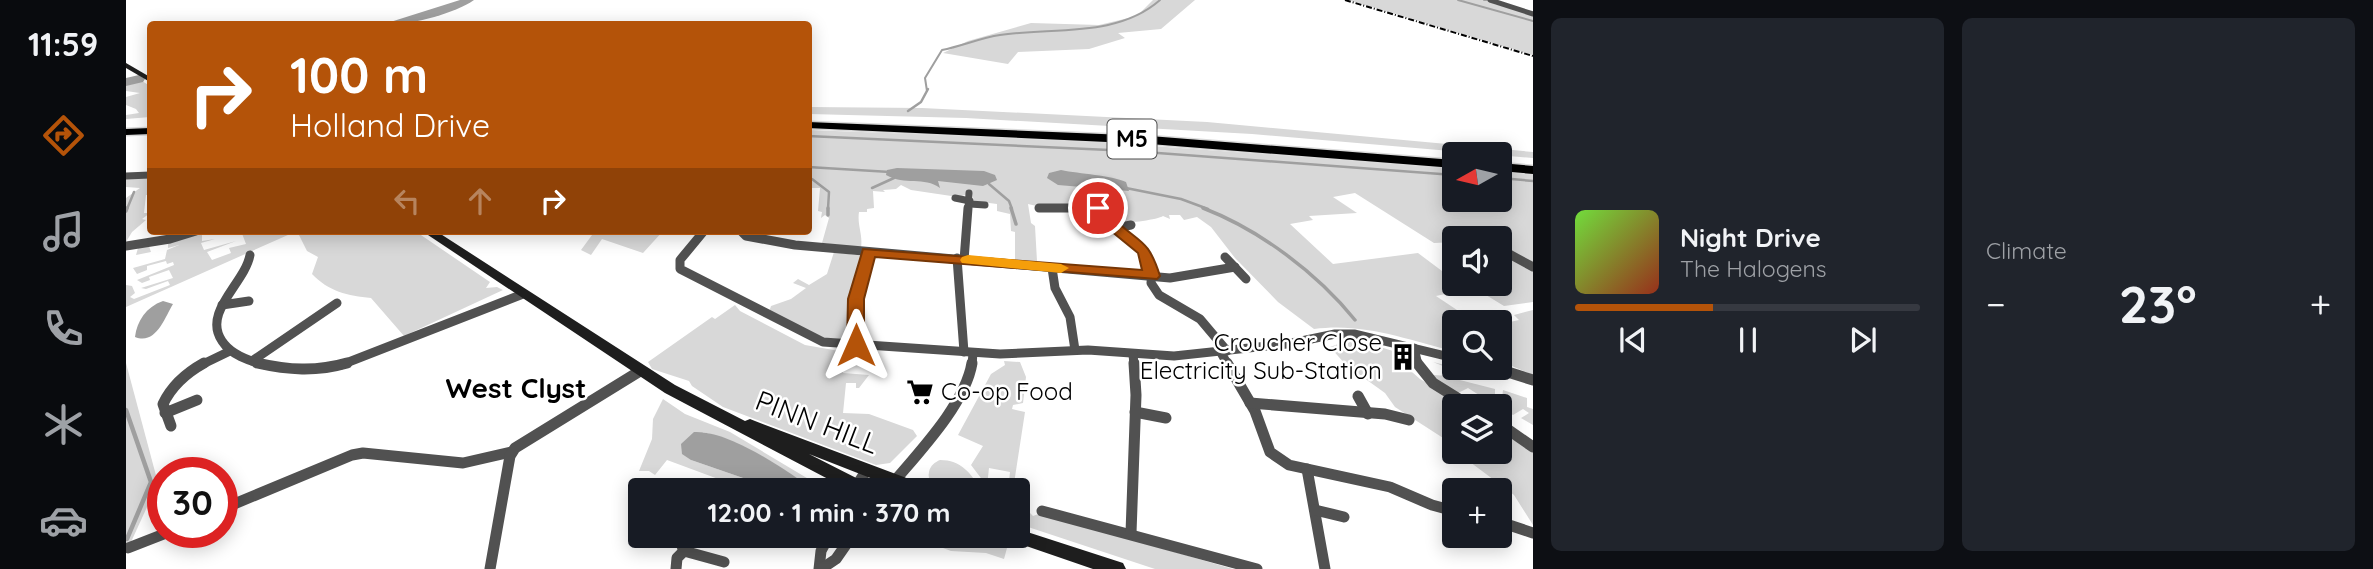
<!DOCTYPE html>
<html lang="en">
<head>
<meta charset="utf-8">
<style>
	:root { --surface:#171b24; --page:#20242c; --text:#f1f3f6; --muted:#9ea1a6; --line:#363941; --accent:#b45309 }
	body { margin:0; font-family:Quicksand,sans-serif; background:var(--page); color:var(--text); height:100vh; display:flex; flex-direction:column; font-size:26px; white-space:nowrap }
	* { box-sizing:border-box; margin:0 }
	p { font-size:23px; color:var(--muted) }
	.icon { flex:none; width:38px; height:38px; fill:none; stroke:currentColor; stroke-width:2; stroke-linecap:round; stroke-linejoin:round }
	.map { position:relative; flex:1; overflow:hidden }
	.side { display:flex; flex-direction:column; gap:18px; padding:18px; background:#0d0f14; width:840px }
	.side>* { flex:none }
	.hud { position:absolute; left:21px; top:21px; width:665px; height:214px; border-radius:7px; box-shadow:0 4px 18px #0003; background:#b45309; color:#fff; overflow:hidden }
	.needle { width:46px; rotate:262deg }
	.controls { position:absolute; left:1316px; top:142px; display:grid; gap:14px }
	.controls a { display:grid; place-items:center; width:70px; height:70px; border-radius:7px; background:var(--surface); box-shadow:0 4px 18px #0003; font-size:35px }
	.speed { position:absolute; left:21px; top:457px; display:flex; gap:14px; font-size:35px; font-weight:700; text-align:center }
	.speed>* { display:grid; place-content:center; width:91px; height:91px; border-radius:50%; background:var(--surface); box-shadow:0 4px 18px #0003; line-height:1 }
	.speed .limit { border:10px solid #d22; background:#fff; color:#111 }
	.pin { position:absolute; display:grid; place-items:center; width:60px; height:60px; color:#fff; margin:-30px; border:4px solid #fff; border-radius:50%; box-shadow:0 2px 7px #0007 }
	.me { position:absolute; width:77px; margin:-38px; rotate:0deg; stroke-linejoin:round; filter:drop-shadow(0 0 5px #0008) }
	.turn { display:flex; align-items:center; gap:24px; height:147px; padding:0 28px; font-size:32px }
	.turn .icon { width:91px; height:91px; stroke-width:2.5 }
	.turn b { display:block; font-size:49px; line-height:60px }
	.lanes { display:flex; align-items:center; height:66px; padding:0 28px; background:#0003; justify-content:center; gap:35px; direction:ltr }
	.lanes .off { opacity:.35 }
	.big { font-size:52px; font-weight:700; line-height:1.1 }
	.side .tile { flex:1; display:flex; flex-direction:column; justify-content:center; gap:10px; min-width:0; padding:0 24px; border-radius:10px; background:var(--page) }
	.song { display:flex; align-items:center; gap:21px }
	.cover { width:84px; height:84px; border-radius:10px; background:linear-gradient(135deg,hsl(100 70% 55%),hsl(10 70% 35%)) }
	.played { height:7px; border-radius:4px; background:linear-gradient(90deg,var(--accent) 40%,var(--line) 40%) }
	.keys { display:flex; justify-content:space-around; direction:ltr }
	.heat { display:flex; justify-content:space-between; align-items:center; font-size:38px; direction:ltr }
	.side .tiles { flex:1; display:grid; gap:18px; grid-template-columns:repeat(2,1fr) }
	.trip { position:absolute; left:502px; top:478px; width:402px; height:70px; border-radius:7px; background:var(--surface); box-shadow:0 4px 18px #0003; font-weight:700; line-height:70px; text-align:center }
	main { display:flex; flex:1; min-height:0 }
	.tab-bar { display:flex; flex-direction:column; width:126px; justify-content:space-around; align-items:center; background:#090b0e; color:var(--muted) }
	.tab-bar .icon { width:49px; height:49px }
	.tab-bar .on { color:var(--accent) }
	.tab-bar b { font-size:32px; color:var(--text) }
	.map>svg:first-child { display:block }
</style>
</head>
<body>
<main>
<nav class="tab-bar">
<b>11:59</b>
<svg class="icon on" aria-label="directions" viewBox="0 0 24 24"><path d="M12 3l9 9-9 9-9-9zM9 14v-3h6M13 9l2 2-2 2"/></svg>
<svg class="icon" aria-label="music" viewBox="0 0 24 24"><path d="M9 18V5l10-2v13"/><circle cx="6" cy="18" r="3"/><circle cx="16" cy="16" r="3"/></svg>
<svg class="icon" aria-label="phone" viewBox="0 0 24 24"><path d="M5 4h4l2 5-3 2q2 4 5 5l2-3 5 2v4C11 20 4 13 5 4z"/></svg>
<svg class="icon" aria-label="climate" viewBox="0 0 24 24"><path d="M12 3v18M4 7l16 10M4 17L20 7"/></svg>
<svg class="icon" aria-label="car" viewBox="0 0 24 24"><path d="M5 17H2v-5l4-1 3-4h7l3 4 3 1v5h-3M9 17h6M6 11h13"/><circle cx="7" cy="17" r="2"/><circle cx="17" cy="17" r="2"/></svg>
</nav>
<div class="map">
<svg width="1407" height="569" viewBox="0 0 1407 569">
	<rect width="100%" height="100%" fill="#fff"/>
	<!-- green -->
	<g fill="#d8d8d8">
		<polygon points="1027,0 1069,0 1035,29 992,33 999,38 963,49 892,52 882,64 817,53 842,41 905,23 973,25 1011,16"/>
		<polygon points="1222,0 1362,0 1368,4 1407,14 1407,55"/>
		<polygon points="16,81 24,86 24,117 0,119 0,115 13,113 10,109 0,105 0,97 14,93 0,91 0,84"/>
		<polygon points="683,107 796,108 1081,122 1407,152 1407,158 1126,134 840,118 683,114"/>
		<path d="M 683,130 L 944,140 L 1328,168 L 1328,200 L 1374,200 L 1374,172 L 1407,174 L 1407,263 L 1374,245 L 1374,238 L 1328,238 L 1328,242 L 1308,243 L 1229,193 L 1207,197 L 1231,213 L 1183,216 L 1187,220 L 1164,224 L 1207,264 L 1292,253 L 1328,280 L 1328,284 L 1342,289 L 1310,296 L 1349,322 L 1328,322 L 1328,351 C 1282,340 1237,322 1188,329 L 1152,302 L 1109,258 L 1085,227 L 1071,217 L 1058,220 L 1054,215 L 1043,215 L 1044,219 L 1037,216 C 1031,220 997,224 988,223 L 971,205 L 919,208 L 902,204 L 905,223 L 909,226 L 911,261 L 889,262 L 889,232 L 885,231 L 884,214 L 871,211 L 871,204 L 848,201 L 846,193 L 832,197 L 785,190 L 775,185 L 770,189 L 757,190 L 759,192 L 747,191 L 748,208 L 741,209 L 741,212 L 733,212 C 731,225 737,234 735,248 L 696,243 L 703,218 L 699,215 L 695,218 L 696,212 L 692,211 L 694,188 L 683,188 Z"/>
		<polygon points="24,178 24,195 20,195 18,213 24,213 16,219 20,220 6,232 0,242 0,198 14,188 0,187 0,179"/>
		<path d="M 79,231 L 90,231 L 76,235 L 76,241 L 89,239 L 75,243 L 78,250 L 110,241 L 81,252 L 86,260 L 105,253 L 103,248 L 120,244 L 115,231 L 289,231 L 361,280 L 364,282 L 360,288 L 371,287 L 377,290 L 278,336 L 245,298 C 222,296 202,291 186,274 L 192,257 L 181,251 L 171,231 L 0,307 L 0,285 L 6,286 L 9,293 L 4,297 L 8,299 L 44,285 L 42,281 L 20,289 L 15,288 L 47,278 L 43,270 L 23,277 L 24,280 L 16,283 L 11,280 L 48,265 L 47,262 L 41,264 L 40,261 L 21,266 L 21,270 L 11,274 L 7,268 L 39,259 L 41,250 L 53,245 L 42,248 L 42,243 L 23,246 L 25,252 L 10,255 L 12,248 Z"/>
		<polygon points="469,231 537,231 517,253 476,239 465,255 455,250"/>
		<polygon points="1374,251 1407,270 1407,302 1378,306 1342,284 1374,284"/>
		<polygon points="708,252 738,256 726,297 724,340 701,340 643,312 645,306 665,299 680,288 667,283 672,279 683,285 701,274"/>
		<polygon points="609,305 614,311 679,345 719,352 717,373 743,375 733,388 730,388 730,383 720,383 717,413 743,414 787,430 791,436 764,463 750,465 597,407 566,386 563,381 526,369 522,362 586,317 589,319"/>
		<polygon points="1407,310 1407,375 1374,361 1374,322 1354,322 1373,318 1379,323 1393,320 1388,315"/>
		<polygon points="1235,341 1283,356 1286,372 1294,379 1339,406 1328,406 1328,445 1269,407 1259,393 1220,365 1204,347 1215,343"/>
		<polygon points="878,361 894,362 900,377 897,403 887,405 886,409 899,412 887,490 882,490 884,472 863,468 861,486 880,490 864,490 845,465 857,446 832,435 865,374 879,365"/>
		<polygon points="1307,362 1323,366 1326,378 1369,389 1369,396 1376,398 1377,390 1401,398 1401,407 1407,409 1407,425 1395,418 1403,413 1397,409 1387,415 1367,402 1367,397 1353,395 1342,388 1332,393 1309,379 1307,375 1324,376 1317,366"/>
		<polygon points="0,363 32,483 0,553"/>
		<polygon points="537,399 559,414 604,432 701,490 688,490 640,460 594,437 577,432 565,460 652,490 622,490 541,460 529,475 523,471 513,471 526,439 527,419"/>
		<polygon points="1374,428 1407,450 1407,525 1388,495 1340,459 1344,455 1338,452 1374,452"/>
		<path d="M 814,460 C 835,460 845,473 855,490 C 844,490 798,493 803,472 C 804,466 809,462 814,460 Z"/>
		<polygon points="892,501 907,516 915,513 1107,569 1029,569 893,524"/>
		<polygon points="785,536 820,536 881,548 878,559 860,553 825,551"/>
	</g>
	<!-- water -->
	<g fill="#9f9f9f">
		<path d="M 771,168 L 858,171 L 869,175 L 871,180 L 857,186 L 812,181 L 814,188 C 798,176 779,186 760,175 L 761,170 Z"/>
		<path d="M 935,170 C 954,174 985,175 1000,182 L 1003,191 L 932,185 L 921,178 L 923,173 Z"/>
		<path d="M 37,301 L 47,304 C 38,319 30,345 9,337 C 11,321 20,307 37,301 Z"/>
		<path d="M 568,432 C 603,430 660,470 688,490 L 652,490 L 565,460 L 556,454 L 555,444 Z"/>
	</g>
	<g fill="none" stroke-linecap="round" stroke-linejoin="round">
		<!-- stream-far3 -->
		<g stroke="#9f9f9f" stroke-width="2">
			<polyline points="1332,0 1407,21"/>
			<polyline points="1358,0 1361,0"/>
			<path d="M 801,91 L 799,78 L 816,50 C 836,46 854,38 874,35 C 927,27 991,38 1034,0"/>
		</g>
		<!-- stream-far2 -->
		<g stroke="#9f9f9f" stroke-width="2.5">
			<polyline points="782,111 795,102 802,89"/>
			<polyline points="682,136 1005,151 1328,175"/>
			<polyline points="682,167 764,172"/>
			<polyline points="1374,178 1407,181"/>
			<polyline points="686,179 703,192 702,209"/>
			<polyline points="863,184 883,201 886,209"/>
			<polyline points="970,187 982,200 984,209"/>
			<polyline points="746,188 768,178"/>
			<polyline points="1000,188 1055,199 1082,209"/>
			<polyline points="1,209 8,192"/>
		</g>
		<!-- stream-far1 -->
		<g stroke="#9f9f9f" stroke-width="3.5">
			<polyline points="885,208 890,224"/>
			<polyline points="984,208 986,217"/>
			<path d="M 1077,208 C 1134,230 1191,273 1229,320"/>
			<polyline points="0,211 1,208"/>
			<polyline points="702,215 702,208"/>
		</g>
		<!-- stream -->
		<polyline stroke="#9f9f9f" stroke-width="4.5" points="0,410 25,482 1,539"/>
		<!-- river -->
		<g fill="#9f9f9f" fill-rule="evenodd">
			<path d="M 334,0 L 348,0 C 328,14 282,26 258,24 Z"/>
			<polygon points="13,75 19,79 17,82 0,86 0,78"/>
		</g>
		<defs>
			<g id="motorway">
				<polygon points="682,122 1024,136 1328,160 1328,168 1024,144 682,128"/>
				<polygon points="24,128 24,134 0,135 0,129"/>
				<polygon points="1374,163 1407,166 1407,174 1374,171"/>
			</g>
		</defs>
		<!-- motorway casing -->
		<use href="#motorway" stroke="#dbdbdb" stroke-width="3"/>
		<!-- minor-far3 -->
		<polyline stroke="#515151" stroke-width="5" points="1364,0 1407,14"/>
		<!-- minor-far2 -->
		<g stroke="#515151" stroke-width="7">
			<polyline points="0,176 24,175"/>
			<polyline points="829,198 844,201"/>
			<polyline points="844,204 859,205"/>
			<polyline points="913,208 973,209"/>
			<polyline points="842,209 843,193"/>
		</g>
		<!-- minor-far1 -->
		<g stroke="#515151" stroke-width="9">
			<polyline points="913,208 972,208 984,223 1019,252 1026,272 1025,283 1033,295 1074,319 1101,351"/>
			<polyline points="990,228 1005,225"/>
			<polyline points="578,231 554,260 554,269 697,342 874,354 962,350 1048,356 1161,344 1209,334 1229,334 1328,358"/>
			<polyline points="615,231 620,236 669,245 1044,278 1109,267"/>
			<polyline points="0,246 44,239 70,231"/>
			<polyline points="1374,249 1407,267"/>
			<path d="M 124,255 C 119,283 76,312 96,341 C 105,355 123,361 139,365"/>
			<polyline points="1099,257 1120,279"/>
			<polyline points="831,258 838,352"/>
			<polyline points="838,260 842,208"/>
			<polyline points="926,268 929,288 944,317 949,350"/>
			<polyline points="96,305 123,301"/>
			<polyline points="730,345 730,303 742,252"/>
			<polyline points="1288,348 1292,365"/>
			<polyline points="1094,351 1102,365"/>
			<polyline points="1007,354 1008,365"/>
			<polyline points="126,361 211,303"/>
			<polyline points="75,365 104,351"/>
			<polyline points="215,365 397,294"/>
			<polyline points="846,365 847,353"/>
		</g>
		<!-- minor -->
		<g stroke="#515151" stroke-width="11">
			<path d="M 131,363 C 162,370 190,372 221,363"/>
			<polyline points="1101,363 1129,411 1144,452 1163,465 1264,487 1306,505 1328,511"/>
			<polyline points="1291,363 1307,383 1344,406"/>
			<polyline points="1369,368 1407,380"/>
			<polyline points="1232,396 1242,414"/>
			<polyline points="1124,403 1259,414 1283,420"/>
			<polyline points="1009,412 1040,418"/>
			<polyline points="39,413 71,400"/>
			<polyline points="1374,424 1407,447"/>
			<path d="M 45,426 L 37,404 C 46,385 60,373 78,363"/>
			<polyline points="1181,469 1199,569"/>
			<polyline points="728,490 740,471"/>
			<path d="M 761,490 C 788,457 839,406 846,363"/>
			<polyline points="96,509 226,455 237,453 337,463 385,452"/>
			<polyline points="1189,510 1218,517"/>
			<polyline points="916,511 1131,569"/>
			<polyline points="1374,522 1407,533"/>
			<polyline points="1005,533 1010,395 1008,363"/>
			<polyline points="552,536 558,551"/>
			<polyline points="2,548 43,532"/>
			<polyline points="364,569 384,456 389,448 514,371"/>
			<polyline points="550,569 551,558 558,551 598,562"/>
			<polyline points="693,569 695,551 703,536"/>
			<polyline points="695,569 710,559 726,536"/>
		</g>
		<!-- secondary -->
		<g fill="#1e1e1e" fill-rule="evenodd">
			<polygon points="0,63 24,77 24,82 0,68"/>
			<polygon points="296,231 310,231 549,385 619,421 624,419 629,421 799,485 801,490 775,490 683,454 744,485 746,490 723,490 539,393"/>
			<polygon points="892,529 997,563 1000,569 967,569 886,541 883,536 892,536"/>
		</g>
		<!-- motorway -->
		<use href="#motorway" fill="#000" fill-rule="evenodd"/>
		<!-- rail -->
		<polyline stroke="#000" stroke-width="2" stroke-dasharray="6 2 1 2" stroke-linecap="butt" points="1219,0 1407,56"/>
	</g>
	<!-- route -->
	<path fill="#b45309" stroke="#753606" stroke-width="2" d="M 972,204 C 980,207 982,213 988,219 C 1014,244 1022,238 1034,276 L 1031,279 L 749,257 L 738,299 L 738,345 L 730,351 L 721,345 L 722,299 L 737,249 L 1016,270 L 1012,253 L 979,226 L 965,208 Z"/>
	<!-- slow -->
	<polygon fill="#f59e0b" points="842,255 935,264 943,268 935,273 836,263 834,260 836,257"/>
	<!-- icons -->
	<defs>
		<symbol id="building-bare" viewBox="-9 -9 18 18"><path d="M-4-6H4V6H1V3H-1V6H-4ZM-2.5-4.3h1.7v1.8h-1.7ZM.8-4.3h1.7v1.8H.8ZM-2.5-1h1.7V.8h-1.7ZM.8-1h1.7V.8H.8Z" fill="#000" stroke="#fff" stroke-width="2.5" paint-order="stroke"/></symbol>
		<symbol id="supermarket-bare" viewBox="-9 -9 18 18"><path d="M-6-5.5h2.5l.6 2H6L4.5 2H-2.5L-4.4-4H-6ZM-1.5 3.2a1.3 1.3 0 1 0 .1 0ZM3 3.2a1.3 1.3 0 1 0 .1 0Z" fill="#000" stroke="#fff" stroke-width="2.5" paint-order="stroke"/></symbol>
	</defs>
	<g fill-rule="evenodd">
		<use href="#building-bare" x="1258" y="338" width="38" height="38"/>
		<use href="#supermarket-bare" x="775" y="373" width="38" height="38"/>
	</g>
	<g text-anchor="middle" stroke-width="5" stroke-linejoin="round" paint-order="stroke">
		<!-- shield labels -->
		<rect fill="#fff" stroke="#4c4c4c" stroke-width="2" x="981.5" y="119.5" width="49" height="39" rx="5"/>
		<g font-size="23" font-weight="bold" fill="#000">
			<text x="1006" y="147">M5</text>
		</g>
		<!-- poi labels -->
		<g font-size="24" fill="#000" stroke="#fff" text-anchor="end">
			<text x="1256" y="351">Croucher Close<tspan x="1256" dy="28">Electricity Sub-Station</tspan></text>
			<text x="815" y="400" text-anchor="start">Co-op Food</text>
		</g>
		<!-- quarter labels -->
		<g font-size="28" font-weight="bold" fill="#000" stroke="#fff">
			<text x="390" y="398">West Clyst</text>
		</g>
		<!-- near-street labels -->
		<g font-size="28" fill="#000" stroke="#fff">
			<text transform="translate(691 422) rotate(21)" y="10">PINN HILL</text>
		</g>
	</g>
</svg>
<div class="controls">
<a><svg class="needle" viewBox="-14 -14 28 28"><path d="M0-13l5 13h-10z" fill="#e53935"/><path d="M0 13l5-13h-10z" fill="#9ea1a6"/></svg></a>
<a><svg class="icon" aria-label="sound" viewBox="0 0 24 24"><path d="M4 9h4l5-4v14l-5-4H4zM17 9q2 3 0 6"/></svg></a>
<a><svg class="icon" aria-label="search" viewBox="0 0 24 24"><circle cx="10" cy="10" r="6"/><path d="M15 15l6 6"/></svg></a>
<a><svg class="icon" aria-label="layers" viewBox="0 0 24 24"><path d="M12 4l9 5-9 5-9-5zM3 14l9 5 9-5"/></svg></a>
<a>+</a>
</div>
<div class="speed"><div class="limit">30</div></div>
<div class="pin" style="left:972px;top:208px;background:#d93025"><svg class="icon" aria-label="arrive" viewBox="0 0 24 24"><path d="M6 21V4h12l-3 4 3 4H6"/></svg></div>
<svg class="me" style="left:730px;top:345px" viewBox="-20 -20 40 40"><path d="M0-17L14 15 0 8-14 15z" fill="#b45309" stroke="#fff" stroke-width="4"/></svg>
<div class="trip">12:00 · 1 min · 370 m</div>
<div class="hud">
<div class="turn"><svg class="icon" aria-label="right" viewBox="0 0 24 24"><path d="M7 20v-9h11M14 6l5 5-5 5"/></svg><div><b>100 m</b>Holland Drive</div></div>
<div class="lanes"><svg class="icon off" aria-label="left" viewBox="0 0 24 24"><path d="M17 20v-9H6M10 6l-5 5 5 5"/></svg><svg class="icon off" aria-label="ahead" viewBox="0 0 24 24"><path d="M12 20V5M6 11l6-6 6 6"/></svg><svg class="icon" aria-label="right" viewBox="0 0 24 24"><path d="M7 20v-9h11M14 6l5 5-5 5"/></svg></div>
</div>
</div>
<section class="side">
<div class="tiles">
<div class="tile">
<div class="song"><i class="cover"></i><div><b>Night Drive</b><p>The Halogens</p></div></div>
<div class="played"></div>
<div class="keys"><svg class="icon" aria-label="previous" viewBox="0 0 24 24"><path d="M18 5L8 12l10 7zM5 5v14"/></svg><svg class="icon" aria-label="pause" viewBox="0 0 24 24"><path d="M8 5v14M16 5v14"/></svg><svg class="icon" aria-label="next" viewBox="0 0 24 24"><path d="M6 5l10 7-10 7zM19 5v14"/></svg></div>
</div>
<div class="tile"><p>Climate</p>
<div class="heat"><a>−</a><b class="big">23°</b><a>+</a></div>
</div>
</div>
</section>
</main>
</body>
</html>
